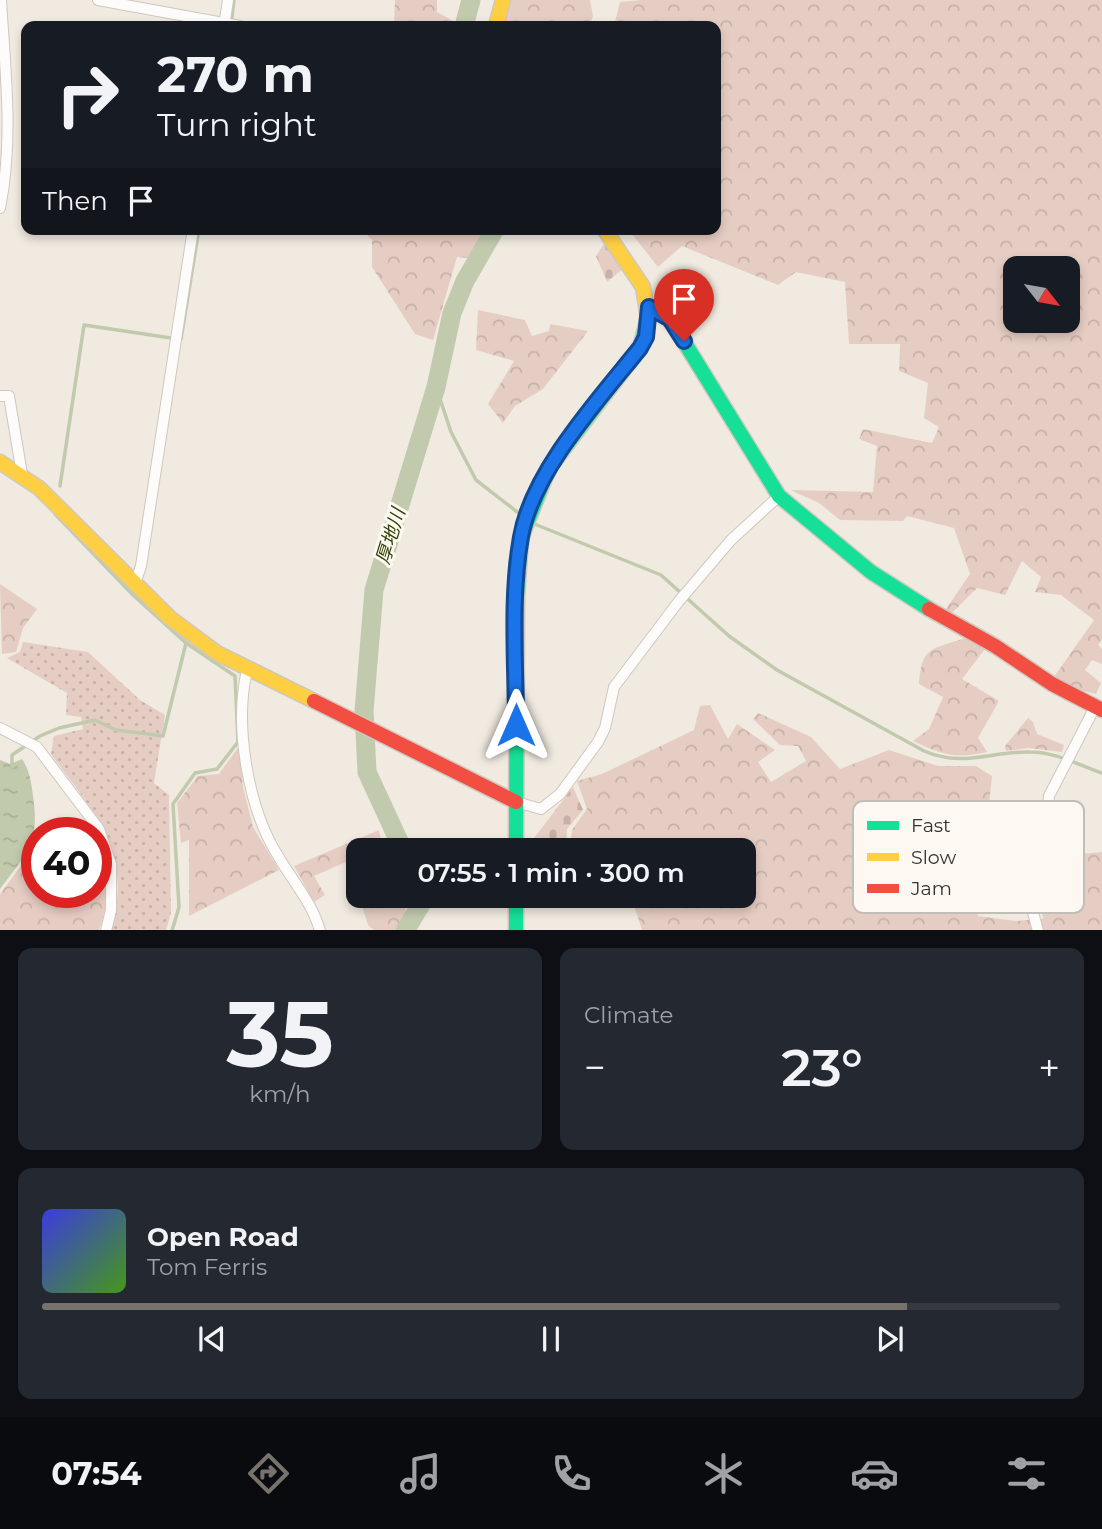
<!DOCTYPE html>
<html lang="en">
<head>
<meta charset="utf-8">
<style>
	:root { --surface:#171b24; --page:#242831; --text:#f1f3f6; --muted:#9ea1a6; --line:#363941; --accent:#77726b }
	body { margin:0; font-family:Montserrat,"Noto Sans JP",sans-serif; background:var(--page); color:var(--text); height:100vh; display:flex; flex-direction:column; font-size:26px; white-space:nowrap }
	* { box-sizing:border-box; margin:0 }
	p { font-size:23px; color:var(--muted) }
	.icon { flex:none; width:38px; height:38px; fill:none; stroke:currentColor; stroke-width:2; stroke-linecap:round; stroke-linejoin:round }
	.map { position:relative; height:930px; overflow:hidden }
	.drawer { display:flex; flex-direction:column; gap:18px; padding:18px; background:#0d0f14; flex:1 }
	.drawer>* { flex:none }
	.top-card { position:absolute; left:21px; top:21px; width:700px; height:214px; border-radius:14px; box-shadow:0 4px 10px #0003; background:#171b24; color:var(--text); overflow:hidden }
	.needle { width:46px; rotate:121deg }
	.fabs { position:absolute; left:1003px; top:256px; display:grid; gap:14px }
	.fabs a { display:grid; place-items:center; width:77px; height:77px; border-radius:14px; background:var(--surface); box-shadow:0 4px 10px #0003; font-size:35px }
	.speed { position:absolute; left:21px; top:817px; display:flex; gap:14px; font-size:35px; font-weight:700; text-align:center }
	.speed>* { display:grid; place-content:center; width:91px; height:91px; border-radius:50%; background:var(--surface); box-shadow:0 4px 10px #0003; line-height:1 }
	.speed .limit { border:10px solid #d22; background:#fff; color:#111 }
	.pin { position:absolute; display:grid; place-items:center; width:60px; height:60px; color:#fff; margin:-72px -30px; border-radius:50% 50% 50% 0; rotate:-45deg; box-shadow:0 0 7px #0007 }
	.pin .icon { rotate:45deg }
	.me { position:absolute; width:77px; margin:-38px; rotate:0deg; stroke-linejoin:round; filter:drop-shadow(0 0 5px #0008) }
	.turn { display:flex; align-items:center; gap:24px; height:147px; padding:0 21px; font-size:32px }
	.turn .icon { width:91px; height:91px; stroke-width:2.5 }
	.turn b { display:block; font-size:49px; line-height:60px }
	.then { display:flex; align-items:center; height:66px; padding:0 21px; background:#0003; gap:14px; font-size:26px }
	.big { font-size:52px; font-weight:600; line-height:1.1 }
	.drawer .card { flex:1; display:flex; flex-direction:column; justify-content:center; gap:10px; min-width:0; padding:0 24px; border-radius:14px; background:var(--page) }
	.drawer .dial { align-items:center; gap:0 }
	.dial b { font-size:91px; line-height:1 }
	.song { display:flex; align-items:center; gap:21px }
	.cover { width:84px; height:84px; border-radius:10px; background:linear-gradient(135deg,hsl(240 70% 55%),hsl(100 70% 35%)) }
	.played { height:7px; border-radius:4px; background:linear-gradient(90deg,var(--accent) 85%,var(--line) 85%) }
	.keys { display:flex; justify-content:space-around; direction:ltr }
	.heat { display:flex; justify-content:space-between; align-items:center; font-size:38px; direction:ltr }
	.drawer .tiles { flex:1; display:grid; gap:18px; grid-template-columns:1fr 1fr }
	.card:last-child { grid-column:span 2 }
	.trip { position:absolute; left:346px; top:838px; width:410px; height:70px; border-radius:14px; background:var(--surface); box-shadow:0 4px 10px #0003; font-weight:600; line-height:70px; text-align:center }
	.tab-bar { display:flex; height:112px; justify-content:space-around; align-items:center; background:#090b0e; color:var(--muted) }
	.tab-bar .icon { width:49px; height:49px }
	.tab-bar .current { color:var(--accent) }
	.tab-bar b { font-size:32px; color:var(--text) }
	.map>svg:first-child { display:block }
</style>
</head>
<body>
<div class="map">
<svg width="1102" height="931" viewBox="0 0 1102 931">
	<defs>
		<pattern id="grass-dots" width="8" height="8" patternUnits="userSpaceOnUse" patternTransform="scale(1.75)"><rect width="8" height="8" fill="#e6cdc3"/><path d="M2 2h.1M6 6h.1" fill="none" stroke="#c6b0a8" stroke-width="1.8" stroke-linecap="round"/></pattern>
		<pattern id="forest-crowns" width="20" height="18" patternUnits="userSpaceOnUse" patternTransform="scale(1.75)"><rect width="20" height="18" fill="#e6cdc3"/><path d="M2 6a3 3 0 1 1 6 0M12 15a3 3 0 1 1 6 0" fill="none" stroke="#c6b0a8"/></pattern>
		<pattern id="cemetery-stones" width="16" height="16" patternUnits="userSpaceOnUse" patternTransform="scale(1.75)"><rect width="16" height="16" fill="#e6cdc3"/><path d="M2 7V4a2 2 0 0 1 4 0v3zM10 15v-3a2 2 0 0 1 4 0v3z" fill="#c6b0a8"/></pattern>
		<pattern id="water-ripples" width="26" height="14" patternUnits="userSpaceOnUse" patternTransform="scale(1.75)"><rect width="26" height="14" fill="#c1caad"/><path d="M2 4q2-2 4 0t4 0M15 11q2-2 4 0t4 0" fill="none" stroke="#a6ae95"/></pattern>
	</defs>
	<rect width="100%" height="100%" fill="#f0eae0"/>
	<!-- grass -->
	<path fill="url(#grass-dots)" d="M 23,642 L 88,652 L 140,700 L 165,715 L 154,783 L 169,795 L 171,913 L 166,930 L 111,930 C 134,852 94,813 51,754 L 54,736 L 83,729 L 81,717 L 66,715 L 67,693 L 7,658 L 20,652 Z"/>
	<!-- forest -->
	<g fill="url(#forest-crowns)" fill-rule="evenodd">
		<polygon points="395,0 437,0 437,12 455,22 455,26 394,26"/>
		<polygon points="510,0 590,0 593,16 589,26 520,26 505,22"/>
		<path d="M 641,0 L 1102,0 L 1102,640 L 1098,645 L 1102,649 L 1102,664 L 1092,660 L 1085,670 L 1101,683 L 1096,694 L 1073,688 L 1054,677 L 1094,620 L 1061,595 L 1035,592 L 1041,577 L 1022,561 L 1005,595 L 977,588 L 952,613 L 946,609 L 970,574 L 954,528 L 907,516 L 903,521 L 840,520 L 819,503 L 791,490 L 873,492 L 877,446 L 859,439 L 863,429 L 932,443 L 939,427 L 924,418 L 928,383 L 899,371 L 900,344 L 849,344 L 845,282 L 796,272 L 778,285 L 682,246 L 658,267 L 628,229 L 716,229 L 716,26 L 614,26 L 620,2 ZM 1015,268 L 1068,268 L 1068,320 L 1015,320 Z"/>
		<polygon points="346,229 488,229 470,258 457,257 433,340 415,334 372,267 372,240 365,233 351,234"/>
		<polygon points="478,310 525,320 532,336 549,331 550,324 588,331 543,389 515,406 503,423 488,404 514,361 476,350"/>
		<polygon points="0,584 37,609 23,628 16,652 2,654"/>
		<path d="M 965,638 L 985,649 L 962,679 L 999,701 L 978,738 L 987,752 C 955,759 943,755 913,741 L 929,729 L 943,697 L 919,684 C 922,645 932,650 965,638 Z"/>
		<polygon points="710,705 728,739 737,724 775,750 758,762 771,782 806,761 798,746 780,745 753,719 758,713 811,737 840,769 889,750 938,766 976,766 992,776 978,916 1016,921 1043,919 1041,890 1051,857 1102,852 1102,930 642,930 631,896 744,896 744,850 600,850 571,840 572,830 587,809 577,781 602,774 694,730 700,706"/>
		<polygon points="1028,718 1033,722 1037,734 1064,745 1062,752 1028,748 1006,751 1005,746"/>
		<polygon points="240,745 243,787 253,827 279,870 189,916 189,840 181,843 177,803 198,776 219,774"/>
		<polygon points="379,830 383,850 359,850 359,894 348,861 314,876 325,895 314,902 294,866"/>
		<path d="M 96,833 C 108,867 112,897 99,930 L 0,931 L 0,894 L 35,847 L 37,892 L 96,892 Z"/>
		<polygon points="359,896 403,896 406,912 399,930 374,930 368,925"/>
	</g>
	<!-- cemetery -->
	<g fill="url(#cemetery-stones)">
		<polygon points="604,244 624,268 607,282 596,256"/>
		<polygon points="573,787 583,810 567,829 566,850 525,850"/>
	</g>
	<!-- water -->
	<path fill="url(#water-ripples)" d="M 22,759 C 30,771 31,782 33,796 C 40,842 27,853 0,889 L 0,760 L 10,764 Z"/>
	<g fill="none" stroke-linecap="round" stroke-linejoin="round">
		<!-- stream -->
		<g stroke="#c1caad" stroke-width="3.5">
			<polyline points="231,24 234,0"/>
			<polyline points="181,339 199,229"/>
			<polyline points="436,387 451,432 476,480 525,518"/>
			<polyline points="60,486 84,325 171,338"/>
			<path d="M 532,523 L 661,575 L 729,636 L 777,670 L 924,751 C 965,768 990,751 1030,752 C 1056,752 1078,765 1102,773"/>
			<polyline points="12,767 12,755 40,736 59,728 95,720 116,730 163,736 186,643 133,595 55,514"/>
			<polyline points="172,931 179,907 173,804 195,773 217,769 238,742 235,676 186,643"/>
		</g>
		<!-- river -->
		<g stroke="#c1caad" stroke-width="19">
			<polyline points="464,26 471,0"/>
			<polyline points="403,850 367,772 364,711 374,590 436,387 452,313 465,281 495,229"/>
			<polyline points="405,931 426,896"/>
		</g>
		<defs>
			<g id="street">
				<polyline points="98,0 240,26"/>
				<polyline points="224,26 228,0"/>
				<path d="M 0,208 C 14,139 5,69 1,0"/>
				<polyline points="0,396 9,396 22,474"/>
				<polyline points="135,584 141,566 193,229"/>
				<path d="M 247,670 C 234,726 248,808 278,856 C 292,880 313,904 320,931"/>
				<polyline points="0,728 37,747 99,829 111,864 111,910 106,931"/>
				<polyline points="516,802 541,809 560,794 598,742 605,728 614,687 679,601 731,540 779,496"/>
				<polyline points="1038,931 1031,905 1043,852 1049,796 1095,707"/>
			</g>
			<g id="fast">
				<polyline points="649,307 670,319 779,496 871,572 929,609"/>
				<polyline points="516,850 517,597 521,538 549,468 640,348 648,317"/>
				<polyline points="516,896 516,931"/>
			</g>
			<g id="slow">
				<polyline points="496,26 503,0"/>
				<polyline points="604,229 643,287 648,317"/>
				<polyline points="0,462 39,488 170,618 217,653 314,701"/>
			</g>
			<g id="jam">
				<polyline points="929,609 995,646 1052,684 1102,710"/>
				<polyline points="314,701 516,802"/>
			</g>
		</defs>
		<!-- street casing -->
		<use href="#street" stroke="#cdc8c0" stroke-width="12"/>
		<!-- fast casing -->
		<use href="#fast" stroke="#cdc8c0" stroke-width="17"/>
		<!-- slow casing -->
		<use href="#slow" stroke="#cdc8c0" stroke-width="17"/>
		<!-- jam casing -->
		<use href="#jam" stroke="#cdc8c0" stroke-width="17"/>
		<!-- street -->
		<use href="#street" stroke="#fdfcfa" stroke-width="10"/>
		<!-- fast -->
		<use href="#fast" stroke="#16e098" stroke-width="14"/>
		<!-- slow -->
		<use href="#slow" stroke="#ffcf43" stroke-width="14"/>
		<!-- jam -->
		<use href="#jam" stroke="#f24e42" stroke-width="14"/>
	</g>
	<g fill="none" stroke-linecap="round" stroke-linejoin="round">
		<defs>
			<path id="route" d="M 516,725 C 516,664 510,598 521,537 C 532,472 599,399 640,348 L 646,337 L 649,307 L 670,319 L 684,341"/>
		</defs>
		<!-- route casing -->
		<use href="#route" stroke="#114b97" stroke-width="18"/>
		<!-- route -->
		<use href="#route" stroke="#1a73e8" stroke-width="12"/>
	</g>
	<g text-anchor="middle" stroke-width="6" stroke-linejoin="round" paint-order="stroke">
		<!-- water labels -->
		<g font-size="19" font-style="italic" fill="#324408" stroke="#fdf9f2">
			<text transform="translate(390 536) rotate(-73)" y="7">厚地川</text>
		</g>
	</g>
	<!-- legend -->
	<rect x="853" y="801" width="231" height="112" rx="10" fill="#fdf9f2" stroke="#c1bdb7" stroke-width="2"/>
	<rect x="867" y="821" width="32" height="9" fill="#16e098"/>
	<rect x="867" y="853" width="32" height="8" fill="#ffcf43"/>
	<rect x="867" y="884" width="32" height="9" fill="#f24e42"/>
	<g font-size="19" fill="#36322c">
		<text x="911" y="832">Fast</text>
		<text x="911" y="864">Slow</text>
		<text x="911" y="895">Jam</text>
	</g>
</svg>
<div class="fabs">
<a><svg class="needle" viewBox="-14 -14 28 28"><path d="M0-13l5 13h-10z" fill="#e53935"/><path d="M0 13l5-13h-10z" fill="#9ea1a6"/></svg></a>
</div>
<div class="speed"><div class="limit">40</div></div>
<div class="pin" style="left:684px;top:341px;background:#d93025"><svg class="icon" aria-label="arrive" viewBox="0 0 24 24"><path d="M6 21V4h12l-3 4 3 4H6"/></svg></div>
<svg class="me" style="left:516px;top:725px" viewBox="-20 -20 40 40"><path d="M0-17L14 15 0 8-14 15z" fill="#1a73e8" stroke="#fff" stroke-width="4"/></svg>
<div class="trip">07:55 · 1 min · 300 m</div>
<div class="top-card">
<div class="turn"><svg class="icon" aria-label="right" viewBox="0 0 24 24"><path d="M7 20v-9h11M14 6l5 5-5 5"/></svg><div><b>270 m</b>Turn right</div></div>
<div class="then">Then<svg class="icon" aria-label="arrive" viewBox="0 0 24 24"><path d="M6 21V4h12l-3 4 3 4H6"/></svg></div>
</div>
</div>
<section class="drawer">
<div class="tiles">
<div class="card dial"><b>35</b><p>km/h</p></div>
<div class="card"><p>Climate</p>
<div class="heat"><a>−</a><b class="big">23°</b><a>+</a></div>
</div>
<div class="card">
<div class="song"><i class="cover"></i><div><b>Open Road</b><p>Tom Ferris</p></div></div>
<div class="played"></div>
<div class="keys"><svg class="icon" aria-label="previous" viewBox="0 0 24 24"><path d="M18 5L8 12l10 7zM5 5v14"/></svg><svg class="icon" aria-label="pause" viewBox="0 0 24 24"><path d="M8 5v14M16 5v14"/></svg><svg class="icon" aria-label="next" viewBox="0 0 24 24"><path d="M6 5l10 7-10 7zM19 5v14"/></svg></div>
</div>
</div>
</section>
<nav class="tab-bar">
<b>07:54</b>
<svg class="icon current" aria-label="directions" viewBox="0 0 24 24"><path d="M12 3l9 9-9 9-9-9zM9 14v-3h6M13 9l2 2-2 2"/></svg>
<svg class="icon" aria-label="music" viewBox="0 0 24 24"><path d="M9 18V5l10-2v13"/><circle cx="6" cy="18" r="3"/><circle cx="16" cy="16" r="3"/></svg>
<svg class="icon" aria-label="phone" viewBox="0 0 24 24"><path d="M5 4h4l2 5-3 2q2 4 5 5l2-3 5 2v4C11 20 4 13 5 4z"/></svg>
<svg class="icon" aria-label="climate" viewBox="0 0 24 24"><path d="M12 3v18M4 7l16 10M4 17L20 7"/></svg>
<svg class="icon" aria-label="car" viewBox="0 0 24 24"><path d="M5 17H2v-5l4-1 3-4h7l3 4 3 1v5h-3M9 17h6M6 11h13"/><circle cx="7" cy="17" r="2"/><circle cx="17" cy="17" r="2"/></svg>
<svg class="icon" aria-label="filters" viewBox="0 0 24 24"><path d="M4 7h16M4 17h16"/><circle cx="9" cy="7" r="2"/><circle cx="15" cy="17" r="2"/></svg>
</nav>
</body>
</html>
